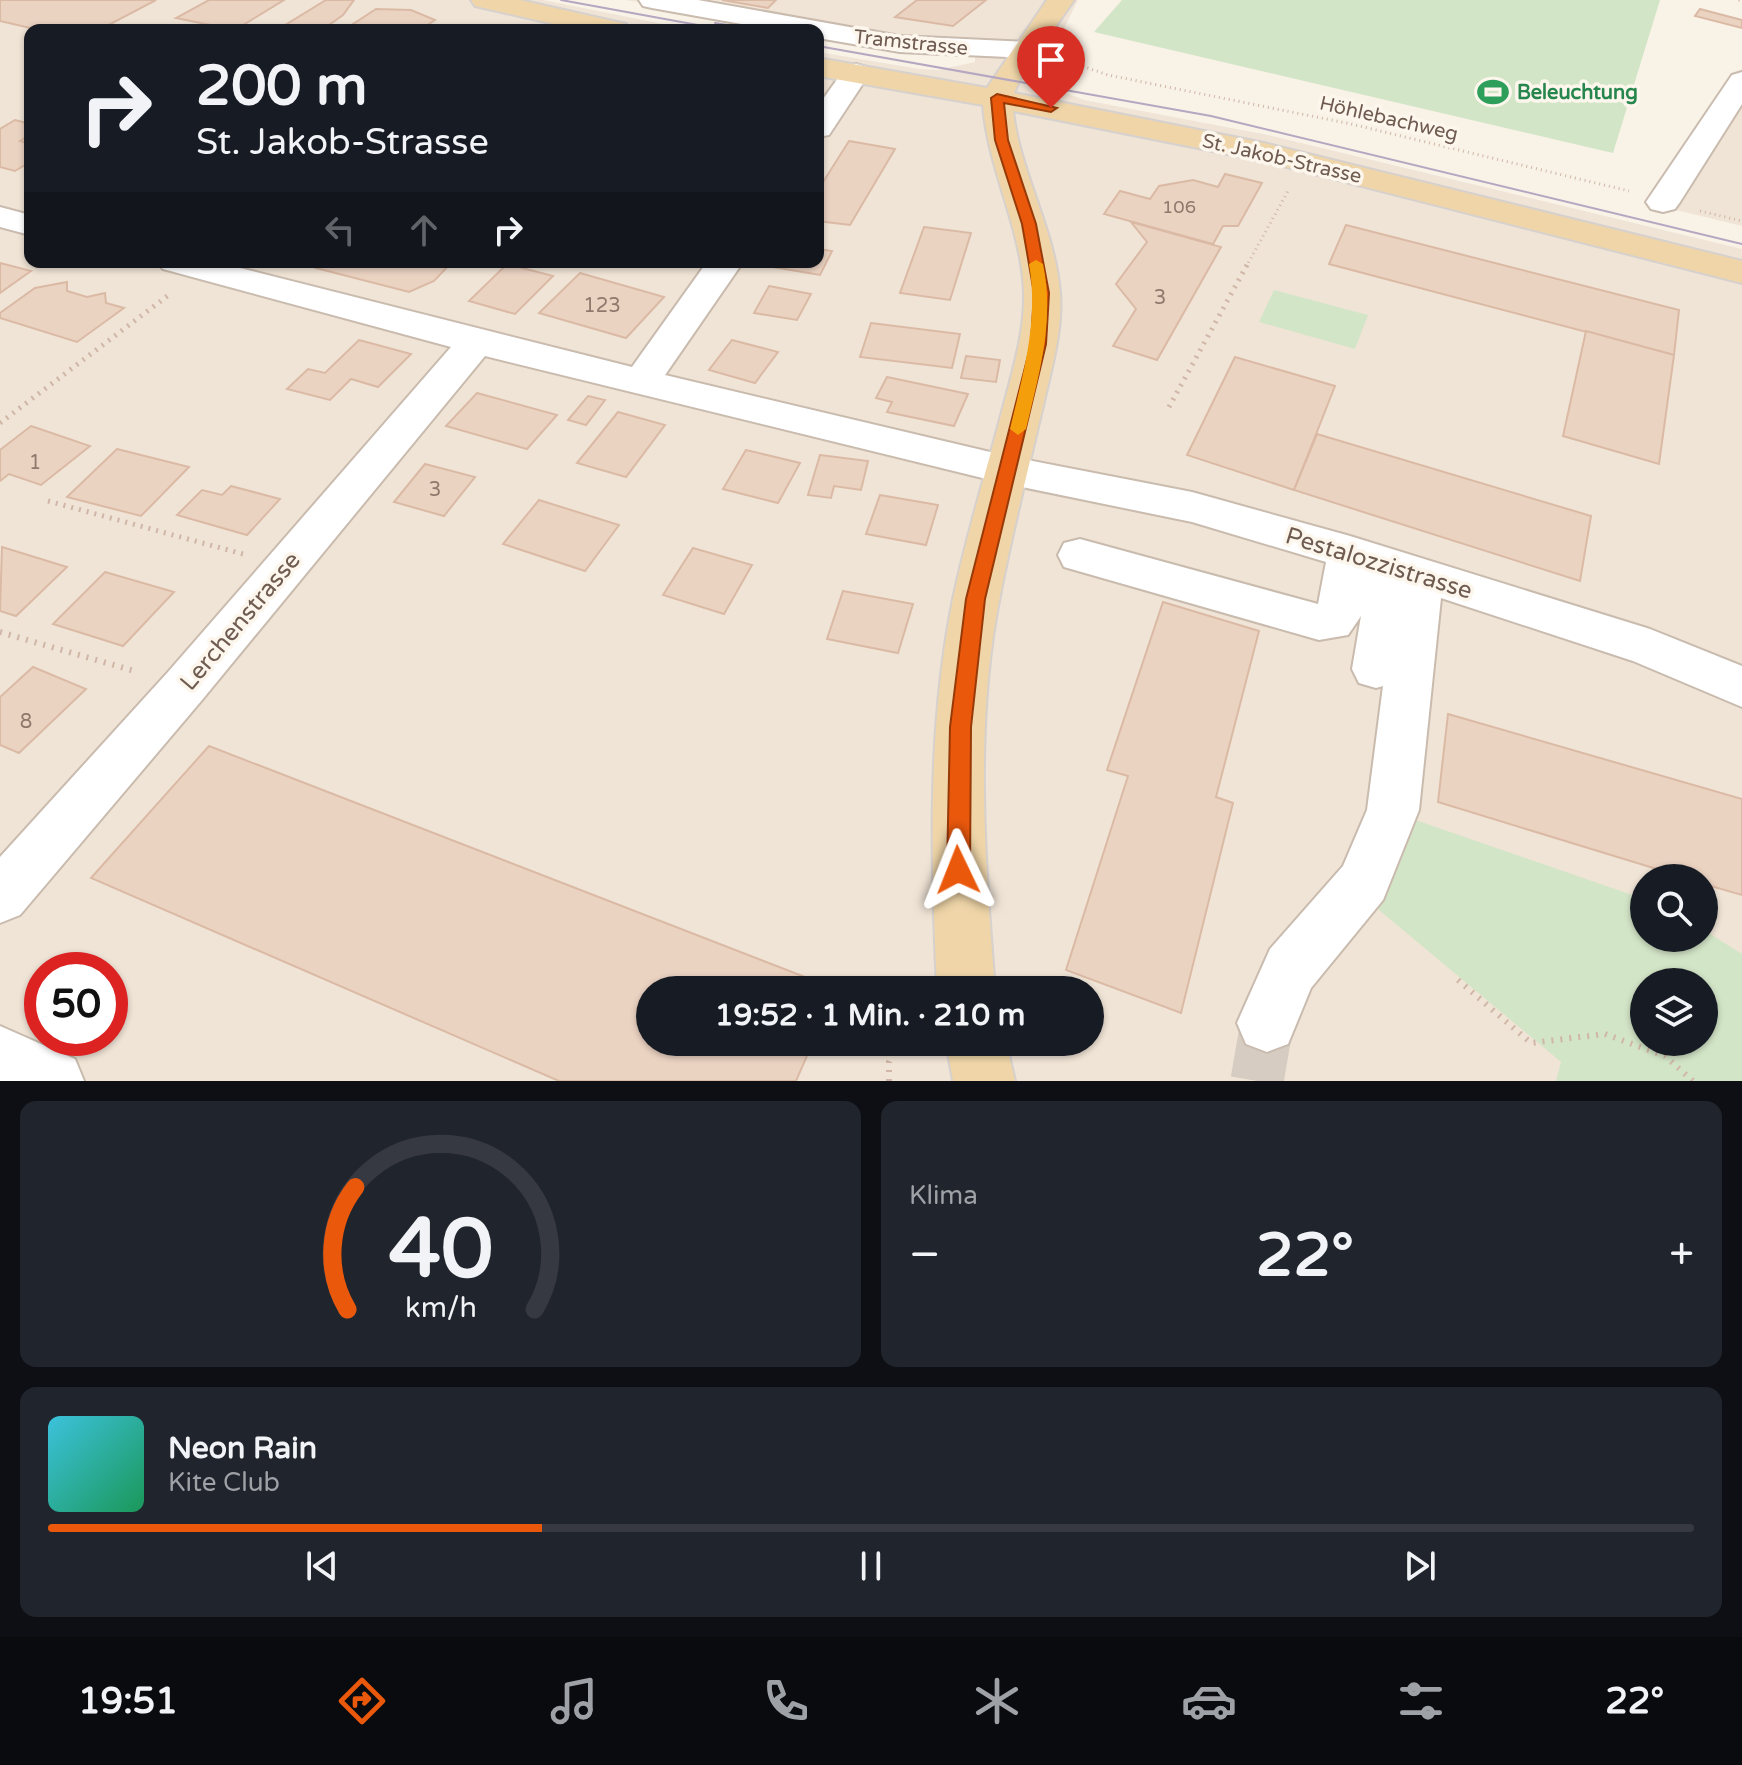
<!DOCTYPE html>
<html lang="de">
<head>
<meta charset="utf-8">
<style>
	:root { --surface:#171b24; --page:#20242c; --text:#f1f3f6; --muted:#9ea1a6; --line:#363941; --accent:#ea580c }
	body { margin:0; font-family:"Varela Round",sans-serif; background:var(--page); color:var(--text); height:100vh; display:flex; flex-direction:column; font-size:30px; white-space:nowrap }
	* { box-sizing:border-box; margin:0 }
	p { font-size:26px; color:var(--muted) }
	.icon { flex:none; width:44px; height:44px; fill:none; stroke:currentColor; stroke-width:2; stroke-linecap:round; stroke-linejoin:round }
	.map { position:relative; height:1081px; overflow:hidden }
	.panel { display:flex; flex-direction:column; gap:20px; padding:20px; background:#0d0f14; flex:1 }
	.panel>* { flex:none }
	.hud { position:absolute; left:24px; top:24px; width:800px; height:244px; border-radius:16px; box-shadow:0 2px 6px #0004; background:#171b24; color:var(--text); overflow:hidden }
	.buttons { position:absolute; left:1630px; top:864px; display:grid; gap:16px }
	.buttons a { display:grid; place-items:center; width:88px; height:88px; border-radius:50%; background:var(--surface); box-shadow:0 2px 6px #0004; font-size:40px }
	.speed { position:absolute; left:24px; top:952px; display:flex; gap:16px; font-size:40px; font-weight:700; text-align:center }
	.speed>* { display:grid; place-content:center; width:104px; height:104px; border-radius:50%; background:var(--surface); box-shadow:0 2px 6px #0004; line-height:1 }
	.speed .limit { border:12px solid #d22; background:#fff; color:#111 }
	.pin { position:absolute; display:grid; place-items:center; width:68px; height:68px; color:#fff; margin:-82px -34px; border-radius:50% 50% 50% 0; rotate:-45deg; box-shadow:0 0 8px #0007 }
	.pin .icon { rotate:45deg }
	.me { position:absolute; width:88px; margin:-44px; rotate:358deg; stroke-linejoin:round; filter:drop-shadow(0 0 6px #0008) }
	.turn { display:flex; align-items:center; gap:28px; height:168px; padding:0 40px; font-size:36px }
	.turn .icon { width:104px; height:104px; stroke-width:2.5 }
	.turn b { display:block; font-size:56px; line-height:68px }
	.lanes { display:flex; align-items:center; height:76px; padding:0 40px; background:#0003; justify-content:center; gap:40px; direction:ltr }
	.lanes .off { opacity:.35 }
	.big { font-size:60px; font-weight:700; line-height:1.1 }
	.panel .card { flex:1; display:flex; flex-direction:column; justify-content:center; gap:12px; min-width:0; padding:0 28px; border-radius:16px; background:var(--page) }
	.panel .dial { align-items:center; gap:0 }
	.dial svg { height:208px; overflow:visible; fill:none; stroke:var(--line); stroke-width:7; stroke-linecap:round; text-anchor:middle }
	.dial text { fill:var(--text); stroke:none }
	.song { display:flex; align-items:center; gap:24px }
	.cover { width:96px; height:96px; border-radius:12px; background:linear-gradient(135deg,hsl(190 70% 55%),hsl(150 70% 35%)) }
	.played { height:8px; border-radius:4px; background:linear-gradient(90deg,var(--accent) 30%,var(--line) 30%) }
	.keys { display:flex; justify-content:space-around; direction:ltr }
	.heat { display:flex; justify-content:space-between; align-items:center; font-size:44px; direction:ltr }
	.panel .tiles { flex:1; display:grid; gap:20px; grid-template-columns:1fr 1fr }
	.card:last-child { grid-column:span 2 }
	.trip { position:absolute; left:636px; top:976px; width:468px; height:80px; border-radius:40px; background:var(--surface); box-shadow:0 2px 6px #0004; font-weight:700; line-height:80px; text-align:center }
	.tab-bar { display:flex; height:128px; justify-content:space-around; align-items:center; background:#090b0e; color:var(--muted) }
	.tab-bar .icon { width:56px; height:56px }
	.tab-bar .current { color:var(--accent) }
	.tab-bar b { font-size:36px; color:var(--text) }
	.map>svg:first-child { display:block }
</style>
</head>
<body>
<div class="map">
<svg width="1742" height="1081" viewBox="0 0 1742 1081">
	<rect width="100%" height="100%" fill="#f9f2e7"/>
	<!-- residential -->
	<g fill="#f0e4d6" fill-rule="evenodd">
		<path d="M 0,0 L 543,0 L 693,30 L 30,30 L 30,262 L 818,262 L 818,52 L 919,69 L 938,70 L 975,62 L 975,56 L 914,52 L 818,30 L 625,0 L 1078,0 L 1041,74 L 1053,88 L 1084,100 L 1268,135 L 1742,249 L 1742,1081 L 0,1081 ZM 1644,878 L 1704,878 L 1704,938 L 1644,938 ZM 42,970 L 110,970 L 110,1038 L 42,1038 ZM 1644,982 L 1704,982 L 1704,1042 L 1644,1042 ZM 650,990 L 1090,990 L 1090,1042 L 650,1042 Z"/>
		<polygon points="1742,89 1742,226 1660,206"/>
	</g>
	<!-- green -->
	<g fill="#d3e5c7" fill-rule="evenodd">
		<polygon points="1122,0 1660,0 1613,153 1094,32"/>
		<polygon points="1274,290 1368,315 1355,349 1259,322"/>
		<path d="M 1401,815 L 1644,899 L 1644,938 L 1704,938 L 1704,930 L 1742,954 L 1742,1081 L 1556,1081 L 1561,1062 L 1373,905 ZM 1644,982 L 1704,982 L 1704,1042 L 1644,1042 Z"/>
	</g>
	<!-- building -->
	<g fill="#ebd3c2" stroke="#dbbaa5" stroke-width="2">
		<polygon points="0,0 156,0 99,30 39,30 0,21"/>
		<polygon points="209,0 284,0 235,30 176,18"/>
		<polygon points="326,0 354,0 343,15 322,30 277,30"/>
		<polygon points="722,0 776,0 768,8"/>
		<polygon points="917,0 986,0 953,26 895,17"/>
		<polygon points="376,9 411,10 435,20 420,30 344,30"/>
		<polygon points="1700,9 1742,20 1742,28 1695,16"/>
		<polygon points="15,120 30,124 30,135 20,141 30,144 30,162 15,171 0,167 0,129"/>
		<polygon points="849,141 895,149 850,225 818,221 818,190"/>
		<polygon points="1225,174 1262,183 1238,226 1223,226 1213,244 1104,214 1120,191 1150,199 1159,186 1193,180 1218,187"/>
		<polygon points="1131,222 1221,247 1157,360 1113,346 1136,309 1116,284 1147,242"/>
		<polygon points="1346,225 1679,310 1674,355 1329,264"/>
		<polygon points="924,227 971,233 950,300 900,293"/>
		<polygon points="818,249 832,251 820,275 773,267 776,262 818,262"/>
		<polygon points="324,262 452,262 434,281 409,292 316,268"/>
		<polygon points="0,263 31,271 0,293"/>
		<polygon points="507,264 553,276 515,314 469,301"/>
		<polygon points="580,273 664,297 626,338 539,313"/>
		<polygon points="67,282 67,291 87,297 105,293 106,303 124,308 77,342 0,318 0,313 35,288"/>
		<polygon points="769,286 811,294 797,320 754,313"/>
		<polygon points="871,323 960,334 952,368 860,357"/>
		<polygon points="1586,331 1674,355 1659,464 1563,436"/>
		<polygon points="359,340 411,354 378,387 351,379 330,400 287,389 308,369 325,373"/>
		<polygon points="732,340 778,352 755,383 709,370"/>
		<polygon points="966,356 1000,360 996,382 961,378"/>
		<polygon points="1235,357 1335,386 1294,490 1187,455"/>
		<polygon points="887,377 968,394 954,426 887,412 892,402 876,398"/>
		<polygon points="477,393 557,415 527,449 446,426"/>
		<polygon points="588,396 605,400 586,425 568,420"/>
		<polygon points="618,412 665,425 626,477 577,463"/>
		<polygon points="31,426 90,446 41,485 9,474 0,481 0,450"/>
		<polygon points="1317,434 1591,516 1580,581 1294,490"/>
		<polygon points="117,449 189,467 141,516 67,497"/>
		<polygon points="746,450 800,463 778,503 723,489"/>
		<polygon points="820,455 868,461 861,490 834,486 831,498 808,495"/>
		<polygon points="425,464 475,477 444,516 394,502"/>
		<polygon points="231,486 280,499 247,535 177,515 202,490 222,495"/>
		<polygon points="880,495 938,505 926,545 866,534"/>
		<polygon points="539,500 619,525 585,571 503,544"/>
		<polygon points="2,547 67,567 16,616 0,611"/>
		<polygon points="693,548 752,565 724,614 663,595"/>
		<polygon points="105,572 174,592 123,646 53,624"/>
		<polygon points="843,591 913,604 898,653 827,639"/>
		<polygon points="1163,602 1259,631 1216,797 1233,803 1181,1013 1066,970 1128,776 1107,770"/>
		<polygon points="33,667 86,689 19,753 0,745 0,697"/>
		<polygon points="1448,714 1742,799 1742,895 1704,884 1704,878 1686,878 1438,802"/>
		<polygon points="209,746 836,989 650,990 650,1042 813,1042 796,1081 559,1081 91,878"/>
	</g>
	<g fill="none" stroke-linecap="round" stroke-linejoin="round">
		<!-- minor-tunnel -->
		<polyline stroke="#d6ccc1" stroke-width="53" stroke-dasharray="53 27" stroke-linecap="butt" points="1257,1081 1267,1023"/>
		<defs>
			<g id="minor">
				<polygon points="639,0 698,0 900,36 1028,42 1038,44 1042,50 1038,56 1028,58 900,52 818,38 818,30 775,30 652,8 643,6"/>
				<polygon points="856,64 866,67 870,73 829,135 818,137 818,106 846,67"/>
				<polygon points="1742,72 1742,104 1680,202 1675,209 1663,212 1651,209 1646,202 1732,75"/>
				<polygon points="0,207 30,215 30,235 0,227"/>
				<polygon points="157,262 216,262 632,367 707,262 743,262 665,375 1007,456 1192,492 1350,536 1650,629 1742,666 1742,707 1633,661 1441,598 1419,810 1383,900 1311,988 1288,1044 1267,1052 1246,1044 1237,1023 1270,949 1343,866 1367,810 1383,686 1376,688 1359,683 1352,669 1361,616 1348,635 1319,640 1064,567 1058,555 1064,543 1080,539 1318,604 1326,562 1192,522 1007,484 485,356 202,700 20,915 0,923 0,857 168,672 451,347 163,269"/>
				<polygon points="0,1026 75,1059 84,1081 0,1081"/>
			</g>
			<g id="major">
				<polygon points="471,0 520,0 626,24 630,30 580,30 475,6"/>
				<path d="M 1047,0 L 1074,0 L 1023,73 L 1014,93 L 1264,143 L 1742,261 L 1742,283 L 1263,161 L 1013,111 C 1020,173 1055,229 1060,293 C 1063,331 1051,370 1043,406 C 1028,470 1012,533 1000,596 C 974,725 985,860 995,990 L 937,990 C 931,859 927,728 953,599 C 967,532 988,466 1005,400 C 1014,366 1025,329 1024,293 C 1022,229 988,170 983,105 L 818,76 L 818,58 L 987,88 Z"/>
				<polygon points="946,1042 1006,1042 1015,1081 953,1081"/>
			</g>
		</defs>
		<!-- minor casing -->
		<use href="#minor" stroke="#c9bbae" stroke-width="4"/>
		<!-- major casing -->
		<use href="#major" stroke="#d7d1ce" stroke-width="4"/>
		<!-- path-far2 -->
		<g stroke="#d0b6a6" stroke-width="3" stroke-dasharray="1 4" stroke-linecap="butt">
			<polyline points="1739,0 1742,2"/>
			<polyline points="1059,58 1108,75 1351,124 1629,191"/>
			<polyline points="1700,211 1742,221"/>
			<polyline points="1246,267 1288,191"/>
		</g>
		<!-- path-far1 -->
		<g stroke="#d0b6a6" stroke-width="5" stroke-dasharray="2 6" stroke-linecap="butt">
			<polyline points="1169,407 1247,265"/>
			<polyline points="0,423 170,294"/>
			<polyline points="48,501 243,554"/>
		</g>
		<!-- path -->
		<g stroke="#d0b6a6" stroke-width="6" stroke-dasharray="2 7" stroke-linecap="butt">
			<polyline points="0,632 138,672"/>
			<polyline points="1458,980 1531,1043 1605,1034 1665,1056 1693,1081"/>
			<polyline points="889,1081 889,1062 898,1042"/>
		</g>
		<!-- minor -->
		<use href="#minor" fill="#fff" fill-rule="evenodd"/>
		<!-- major -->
		<use href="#major" fill="#efd5a8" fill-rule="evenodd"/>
		<!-- tram -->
		<g stroke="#b5a7c1" stroke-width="2">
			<polyline points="561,0 725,30"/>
			<polyline points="715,23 758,30"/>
			<polyline points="818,46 1211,116 1742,244"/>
		</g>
	</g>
	<!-- route -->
	<polygon fill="#ea580c" stroke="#983908" stroke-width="2" points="997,94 1057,108 1051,112 1004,103 1008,140 1036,224 1049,293 1046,344 985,599 971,727 970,870 966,877 958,880 950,877 947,870 950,727 966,599 1031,344 1034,293 1022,224 995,140 991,98"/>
	<!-- slow -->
	<path fill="#f59e0b" d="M 1036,260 L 1043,264 C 1055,321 1039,374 1026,429 L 1018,435 L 1010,429 C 1023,374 1039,321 1029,264 Z"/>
	<!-- icons -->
	<defs>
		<symbol id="stadium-bare" viewBox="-9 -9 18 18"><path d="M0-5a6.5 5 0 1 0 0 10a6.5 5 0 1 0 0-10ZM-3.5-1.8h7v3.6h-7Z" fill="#2e9e5b" stroke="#fcf6ed" stroke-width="2.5" paint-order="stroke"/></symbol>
	</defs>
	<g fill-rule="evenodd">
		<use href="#stadium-bare" x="1471" y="70" width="44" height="44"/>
	</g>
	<g text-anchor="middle" stroke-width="7" stroke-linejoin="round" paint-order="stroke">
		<!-- far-number labels -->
		<g font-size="18" fill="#8e796c">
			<text x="1179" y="213">106</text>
		</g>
		<!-- far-street labels -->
		<g font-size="20" fill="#6f5b4f" stroke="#fcf6ed">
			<text transform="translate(911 42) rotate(6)" y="7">Tramstrasse</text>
			<text transform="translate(1389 118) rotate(13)" y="7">Höhlebachweg</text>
			<text transform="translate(1282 158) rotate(13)" y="7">St. Jakob-Strasse</text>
		</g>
		<!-- far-leisure labels -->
		<g font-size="20" font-weight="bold" fill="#27864d" stroke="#fcf6ed" text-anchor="start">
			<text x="1517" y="99">Beleuchtung</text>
		</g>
		<!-- number labels -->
		<g font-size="20" fill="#8e796c">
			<text x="1160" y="304">3</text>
			<text x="602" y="312">123</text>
			<text x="35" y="469">1</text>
			<text x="435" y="496">3</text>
			<text x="26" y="728">8</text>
		</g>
		<!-- street labels -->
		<g font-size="24" fill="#6f5b4f" stroke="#fcf6ed">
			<text transform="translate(1379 563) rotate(17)" y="8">Pestalozzistrasse</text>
			<text transform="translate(240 621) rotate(-50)" y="8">Lerchenstrasse</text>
		</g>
	</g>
</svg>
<div class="buttons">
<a><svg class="icon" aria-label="search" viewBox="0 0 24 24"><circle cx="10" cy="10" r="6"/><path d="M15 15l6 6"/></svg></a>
<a><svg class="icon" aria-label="layers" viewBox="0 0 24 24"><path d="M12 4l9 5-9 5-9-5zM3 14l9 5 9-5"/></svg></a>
</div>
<div class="speed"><div class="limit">50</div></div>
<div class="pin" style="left:1051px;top:108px;background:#d93025"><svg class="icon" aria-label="arrive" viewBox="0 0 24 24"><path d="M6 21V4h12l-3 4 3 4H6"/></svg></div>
<svg class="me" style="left:958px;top:870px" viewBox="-20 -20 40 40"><path d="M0-17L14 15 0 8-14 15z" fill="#ea580c" stroke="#fff" stroke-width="4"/></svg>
<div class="trip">19:52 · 1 Min. · 210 m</div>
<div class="hud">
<div class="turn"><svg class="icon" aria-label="right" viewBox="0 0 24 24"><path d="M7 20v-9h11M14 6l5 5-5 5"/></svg><div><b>200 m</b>St. Jakob-Strasse</div></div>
<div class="lanes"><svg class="icon off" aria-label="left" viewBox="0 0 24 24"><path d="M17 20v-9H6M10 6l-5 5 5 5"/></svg><svg class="icon off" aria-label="ahead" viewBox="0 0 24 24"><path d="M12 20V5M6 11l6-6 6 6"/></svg><svg class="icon" aria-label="right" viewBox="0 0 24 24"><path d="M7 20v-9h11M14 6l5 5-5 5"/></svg></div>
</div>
</div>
<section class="panel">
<div class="tiles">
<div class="card dial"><svg viewBox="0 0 100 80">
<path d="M14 69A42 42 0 1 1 86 69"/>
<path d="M14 69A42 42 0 0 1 17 22" stroke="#ea580c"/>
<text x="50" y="56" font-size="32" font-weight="700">40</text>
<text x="50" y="72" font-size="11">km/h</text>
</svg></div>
<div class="card"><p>Klima</p>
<div class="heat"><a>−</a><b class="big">22°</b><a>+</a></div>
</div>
<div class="card">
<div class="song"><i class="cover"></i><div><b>Neon Rain</b><p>Kite Club</p></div></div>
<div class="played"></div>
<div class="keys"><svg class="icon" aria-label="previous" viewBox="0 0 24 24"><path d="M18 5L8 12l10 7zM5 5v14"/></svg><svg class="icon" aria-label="pause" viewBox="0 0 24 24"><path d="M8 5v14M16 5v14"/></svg><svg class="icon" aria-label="next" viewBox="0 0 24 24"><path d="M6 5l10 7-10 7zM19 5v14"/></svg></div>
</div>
</div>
</section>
<nav class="tab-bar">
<b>19:51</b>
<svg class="icon current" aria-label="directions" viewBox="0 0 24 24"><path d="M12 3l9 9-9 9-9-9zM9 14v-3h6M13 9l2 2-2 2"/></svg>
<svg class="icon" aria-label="music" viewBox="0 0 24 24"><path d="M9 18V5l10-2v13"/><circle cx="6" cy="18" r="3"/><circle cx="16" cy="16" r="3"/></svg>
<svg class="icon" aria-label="phone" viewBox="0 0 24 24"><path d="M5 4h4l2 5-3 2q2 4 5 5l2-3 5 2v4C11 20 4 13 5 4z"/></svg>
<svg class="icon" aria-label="climate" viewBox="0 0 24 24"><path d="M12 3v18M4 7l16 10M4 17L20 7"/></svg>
<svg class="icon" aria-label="car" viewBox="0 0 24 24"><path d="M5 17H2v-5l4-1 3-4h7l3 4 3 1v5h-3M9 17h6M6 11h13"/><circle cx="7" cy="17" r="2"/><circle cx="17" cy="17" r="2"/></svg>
<svg class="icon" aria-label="filters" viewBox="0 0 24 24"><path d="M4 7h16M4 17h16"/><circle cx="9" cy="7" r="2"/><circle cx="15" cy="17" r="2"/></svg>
<b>22°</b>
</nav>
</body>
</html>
